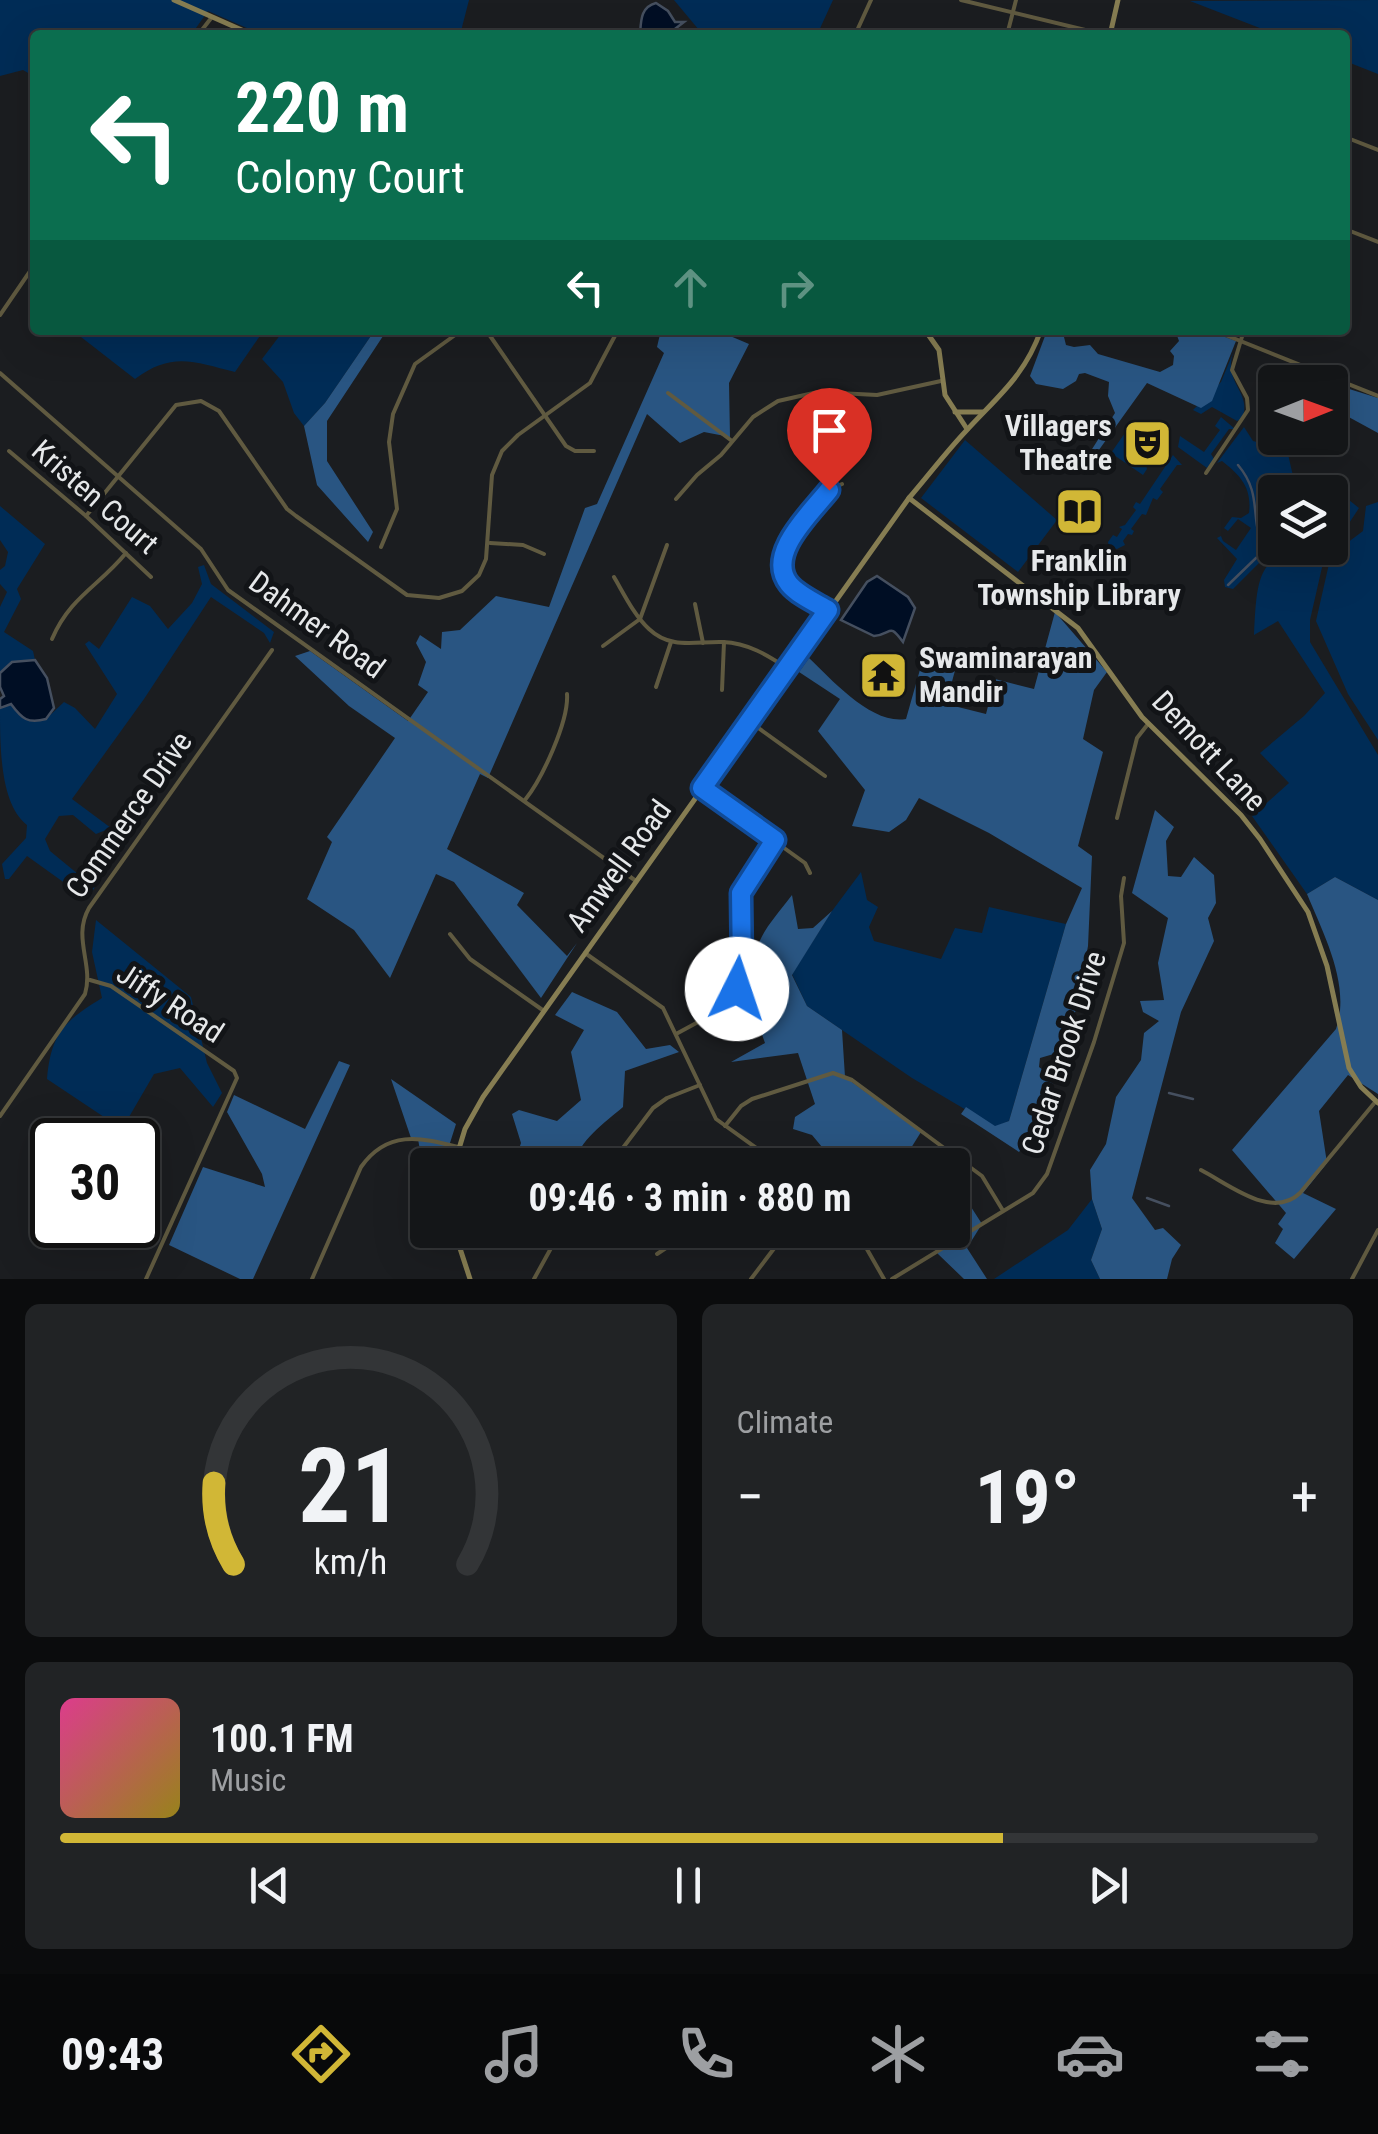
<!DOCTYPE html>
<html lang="en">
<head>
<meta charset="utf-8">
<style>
	:root { --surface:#141618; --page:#212325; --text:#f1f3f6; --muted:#9d9fa2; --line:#333537; --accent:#d1b736 }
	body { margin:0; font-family:"Roboto Condensed",sans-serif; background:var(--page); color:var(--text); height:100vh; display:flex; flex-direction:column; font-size:38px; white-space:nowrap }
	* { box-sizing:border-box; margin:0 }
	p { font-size:32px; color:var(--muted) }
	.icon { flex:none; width:55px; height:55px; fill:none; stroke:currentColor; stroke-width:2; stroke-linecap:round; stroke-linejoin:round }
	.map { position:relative; height:1279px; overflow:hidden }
	.sheet { display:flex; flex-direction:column; gap:25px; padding:25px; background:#0b0c0d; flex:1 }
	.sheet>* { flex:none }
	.top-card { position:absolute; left:30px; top:30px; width:1320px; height:305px; border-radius:10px; box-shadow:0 10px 40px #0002,0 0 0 2px var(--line); background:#0b6e4f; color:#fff; overflow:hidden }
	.needle { width:65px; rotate:89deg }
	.tools { position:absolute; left:1258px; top:365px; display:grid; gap:20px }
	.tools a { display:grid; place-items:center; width:90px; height:90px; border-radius:10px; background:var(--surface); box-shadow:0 10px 40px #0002,0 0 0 2px var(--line); font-size:50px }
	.speed { position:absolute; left:30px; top:1118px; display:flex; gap:20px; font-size:50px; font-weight:700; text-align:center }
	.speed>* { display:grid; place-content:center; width:130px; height:130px; border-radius:50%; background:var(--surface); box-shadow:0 10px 40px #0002,0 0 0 2px var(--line); line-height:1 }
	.speed .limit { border:5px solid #111; border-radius:15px; background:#fff; color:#111 }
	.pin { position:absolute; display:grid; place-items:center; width:85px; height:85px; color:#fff; margin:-102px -42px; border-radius:50% 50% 50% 0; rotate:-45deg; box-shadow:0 0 10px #0007 }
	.pin .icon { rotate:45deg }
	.me { position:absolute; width:110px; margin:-55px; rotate:4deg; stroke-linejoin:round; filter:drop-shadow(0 0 8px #0008) }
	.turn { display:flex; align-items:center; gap:35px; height:210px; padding:0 40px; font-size:45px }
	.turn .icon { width:130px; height:130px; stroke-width:2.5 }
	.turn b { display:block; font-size:70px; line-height:85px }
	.lanes { display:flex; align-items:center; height:95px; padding:0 40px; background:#0003; justify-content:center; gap:50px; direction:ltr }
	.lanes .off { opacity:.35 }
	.big { font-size:75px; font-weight:700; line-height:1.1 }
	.sheet .card { flex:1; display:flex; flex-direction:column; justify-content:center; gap:15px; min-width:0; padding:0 35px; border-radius:15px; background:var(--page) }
	.sheet .dial { align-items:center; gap:0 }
	.dial svg { height:260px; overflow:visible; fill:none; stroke:var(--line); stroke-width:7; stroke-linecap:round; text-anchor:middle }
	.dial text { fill:var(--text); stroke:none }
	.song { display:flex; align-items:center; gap:30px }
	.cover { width:120px; height:120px; border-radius:15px; background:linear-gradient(135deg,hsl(330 70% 55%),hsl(50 70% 35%)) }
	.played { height:10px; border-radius:5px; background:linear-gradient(90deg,var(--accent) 75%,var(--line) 75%) }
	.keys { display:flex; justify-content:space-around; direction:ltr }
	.heat { display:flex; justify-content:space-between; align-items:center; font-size:55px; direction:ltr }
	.sheet .tiles { flex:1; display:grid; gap:25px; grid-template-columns:1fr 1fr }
	.card:last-child { grid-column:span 2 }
	.trip { position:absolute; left:410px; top:1148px; width:560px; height:100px; border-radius:10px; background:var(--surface); box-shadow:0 10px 40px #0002,0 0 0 2px var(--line); font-weight:700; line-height:100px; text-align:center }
	.dock { display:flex; height:160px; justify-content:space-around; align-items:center; background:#08090a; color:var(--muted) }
	.dock .icon { width:70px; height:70px }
	.dock .on { color:var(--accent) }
	.dock b { font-size:45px; color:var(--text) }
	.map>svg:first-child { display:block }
</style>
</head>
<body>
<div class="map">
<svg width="1378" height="1279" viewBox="0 0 1378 1279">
	<rect width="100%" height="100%" fill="#1b1d20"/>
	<!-- green -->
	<g fill="#002c56">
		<polygon points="0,0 469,0 460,35 263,35 208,11 191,35 35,35 35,77 23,70 0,76"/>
		<polygon points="674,0 833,0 817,35 709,35 699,30"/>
		<polygon points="1378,0 1378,74 1345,61 1345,35 1278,35 1190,1"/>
		<path d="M 72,330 L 264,330 L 235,372 C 195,362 172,351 135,379 Z"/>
		<polygon points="284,330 375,330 325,403 304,426 294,413 283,382 262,359"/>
		<path d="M 1233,353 C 1223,383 1253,393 1242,419 L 1237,421 L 1212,407 L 1201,414 L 1193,410 L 1221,382 Z"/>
		<polygon points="1221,417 1235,429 1229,429 1211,454 1214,459 1207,468 1178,447 1180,436 1204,452 1220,430 1215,426"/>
		<polygon points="1134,420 1140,430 1135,432 1138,458 1145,459 1147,469 1143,475 1111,453"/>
		<path d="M 1244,427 L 1253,441 L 1276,447 L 1288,454 L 1293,476 L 1285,480 L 1292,486 L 1291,492 L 1275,492 L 1275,506 L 1268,523 L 1273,549 L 1233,589 L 1225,587 L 1224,580 L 1237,559 L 1217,538 L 1221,536 L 1223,541 L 1236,550 L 1251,528 L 1238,519 L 1228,531 L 1224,528 L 1232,517 L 1241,518 L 1249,513 C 1252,488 1241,476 1222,461 L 1217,463 Z"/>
		<polygon points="965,440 1057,520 1018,572 921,498"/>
		<polygon points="1173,455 1182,465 1177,465 1160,489 1163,492 1157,500 1153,498 1146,515 1142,514 1131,529 1134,531 1132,535 1128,534 1123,541 1125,545 1117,549 1109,547 1108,542 1113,535 1117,537 1122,529 1119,527 1125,525 1136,510 1133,507 1136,502 1140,504"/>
		<path d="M 1335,489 L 1359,508 L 1323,563 L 1310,620 L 1310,642 L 1378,755 L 1378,900 L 1335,877 L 1307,894 L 1252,816 L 1289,783 L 1260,753 L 1304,716 L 1325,693 L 1278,621 L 1254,635 C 1257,571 1258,548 1330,548 L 1328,492 Z"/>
		<polygon points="1378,502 1378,740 1348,694 1316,621 1331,555 1363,531 1366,506"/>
		<polygon points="0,506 45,544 17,589 21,599 4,632 33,651 35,660 12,662 0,673 0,607 7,592 0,584 0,570 5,566 8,552 0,540"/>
		<path d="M 204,565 L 211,584 L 274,632 L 270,643 L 264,633 L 211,597 L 144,699 L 72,799 L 111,828 L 96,834 L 73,815 L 59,816 L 45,839 L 50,851 L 84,879 L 97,843 L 115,837 L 128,841 L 112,863 L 102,859 L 94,874 L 99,881 L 87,899 L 27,856 L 9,879 L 5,879 L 2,864 L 26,838 L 27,825 C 0,804 0,747 0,708 L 11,704 L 46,719 L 64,702 L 75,708 L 95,729 L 117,694 L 85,644 L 89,641 L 99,649 L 132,597 L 150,606 L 168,629 L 192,603 L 202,584 L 198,567 Z"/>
		<polygon points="861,872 867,900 878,907 869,927 874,941 941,959 955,928 982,933 989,907 1066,924 1009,1121 995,1127 912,1078 807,1006 792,974 832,911"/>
		<path d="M 96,920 L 191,997 L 207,1063 L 222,1093 L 213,1107 L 180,1068 L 154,1074 L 122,1129 L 47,1079 C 51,1034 64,1021 102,998 L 92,952 Z"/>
		<polygon points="1092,1199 1102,1229 1091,1260 1100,1279 994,1279 1068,1230"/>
	</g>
	<!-- forest -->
	<g fill="#295582">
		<polygon points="375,330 387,330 327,421 327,461 373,532 368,542 317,485 304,426 325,403"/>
		<polygon points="661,330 716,330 749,344 729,383 730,437 704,432 680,443 647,414 488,778 480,774 447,849 524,893 517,905 567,956 577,943 541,998 454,882 436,874 390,978 354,930 307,899 332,842 327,837 395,738 349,706 295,656 310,651 408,721 428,692 418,685 426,662 416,643 420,635 441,649 442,632 460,630 496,596 549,607 585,508 597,504 664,353 657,347"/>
		<polygon points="1175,330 1206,330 1236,341 1212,401 1201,408 1147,383 1091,461 1087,457 1115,413 1108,396 1109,382 1085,373 1079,374 1076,381 1063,389 1036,384 1030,376 1045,336 1063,333 1066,345 1074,347 1090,345 1098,354 1160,372 1173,365 1174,356 1170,351 1179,341"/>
		<polygon points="1330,383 1378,398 1378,433 1345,415 1330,400"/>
		<path d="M 1055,612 L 1107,672 L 1094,690 L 1083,739 L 1103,752 L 1078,846 L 1092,856 L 1088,946 L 1076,1010 L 1057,1053 L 1040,1058 L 1039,1067 L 1054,1078 L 1039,1127 L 1019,1152 L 961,1114 L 966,1107 L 995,1126 L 1009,1121 L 1066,924 L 1082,888 L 989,833 L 919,798 L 906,820 L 889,832 L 852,826 L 865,790 L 818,731 L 840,699 L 799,672 L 809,658 C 832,680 872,725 906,719 L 921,666 L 948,672 L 957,663 L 946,704 L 986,714 L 995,679 L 1034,689 Z"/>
		<polygon points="1155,810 1174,827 1166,841 1168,876 1181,877 1194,857 1214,875 1216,903 1208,918 1214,941 1181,1012 1132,1198 1155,1230 1163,1228 1181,1245 1172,1259 1167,1279 1100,1279 1091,1260 1102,1229 1092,1199 1090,1170 1106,1144 1116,1097 1141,1060 1144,1033 1159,1021 1143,1012 1140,1001 1164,1000 1158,963 1168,918 1132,893"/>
		<path d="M 1335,877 L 1378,900 L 1378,1094 L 1348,1075 L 1319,1111 L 1327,1163 L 1303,1193 L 1336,1209 L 1294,1259 L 1275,1243 L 1283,1229 L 1278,1224 L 1286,1213 L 1232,1150 L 1336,1029 C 1351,986 1324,935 1307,894 Z"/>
		<path d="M 792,895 L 798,929 L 813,928 L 832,911 L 792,975 L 807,1006 L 842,1030 L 845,1077 L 921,1132 L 906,1156 L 918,1165 L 837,1165 L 812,1135 L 793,1129 L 795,1117 L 815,1104 L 798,1053 L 731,1062 L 765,1043 L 759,1026 L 770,998 C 739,952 764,932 792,895 Z"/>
		<path d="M 572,992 L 617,1012 L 646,1049 L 670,1045 L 679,1052 L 625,1071 L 623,1107 C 607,1121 576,1142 575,1165 L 465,1165 L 467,1156 L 514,1164 L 521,1143 L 512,1114 L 519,1110 L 557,1121 L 581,1100 L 571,1052 L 584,1030 L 555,1015 Z"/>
		<polygon points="339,1061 350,1065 253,1279 240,1279 169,1245 203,1167 265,1187 262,1174 227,1112 234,1095 305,1129"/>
		<polygon points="391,1079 456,1124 443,1165 428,1165 425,1179 418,1139 411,1138"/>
		<polygon points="953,1188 964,1196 982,1224 967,1248 987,1279 964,1279 938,1254 924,1230 952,1230"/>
	</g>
	<!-- water -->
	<g fill="#000e24" stroke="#454f5f" stroke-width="2.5">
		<path d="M 656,3 L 668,11 L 675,22 L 684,22 L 667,35 L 640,35 C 641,22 640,7 656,3 Z"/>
		<path d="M 877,576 L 908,597 L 915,608 L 903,642 C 888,622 893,634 874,636 L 841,620 L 867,582 Z"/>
		<path d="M 35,660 L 47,678 L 54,708 L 46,719 C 28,724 22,719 11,704 L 0,708 L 0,699 L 4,696 L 0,687 L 0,673 L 12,662 Z"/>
	</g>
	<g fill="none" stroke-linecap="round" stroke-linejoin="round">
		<!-- stream -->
		<g stroke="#454f5f" stroke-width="2.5">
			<path d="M 1228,585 L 1256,558 L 1267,553 C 1247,522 1265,497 1238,465"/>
			<polyline points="1169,1093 1193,1099"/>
			<polyline points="1147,1198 1169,1206"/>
		</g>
		<!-- street -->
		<g stroke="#605a40" stroke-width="4">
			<polyline points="961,0 1106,35"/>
			<polyline points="198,35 212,17"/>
			<polyline points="855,35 871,0"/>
			<polyline points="1007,35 1016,0"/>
			<polyline points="1345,137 1378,150"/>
			<polyline points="1345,229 1378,242"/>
			<polyline points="0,315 35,264"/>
			<polyline points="486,330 566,446 575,451 594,451"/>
			<polyline points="1213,330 1378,396"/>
			<polyline points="0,373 201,549 228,590 636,881"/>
			<polyline points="668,393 732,441"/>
			<polyline points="9,451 86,516 151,577"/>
			<polyline points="1206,473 1248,410 1247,398 1232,370 1244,330"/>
			<polyline points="676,499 697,475 721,455 753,417 778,401 818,392 877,395 941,381"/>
			<polyline points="86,516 176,405 201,401 219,411 287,509 296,516 407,595 439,598 462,591 479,575 486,559 492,475 502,451 518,435 590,383 618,330"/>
			<polyline points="490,543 523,545 544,554"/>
			<polyline points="381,547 397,509 389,442 393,414 415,364 462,330"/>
			<path d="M 614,577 C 624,594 634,615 649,629 C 671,650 696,641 723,642 C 748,643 767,655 787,668"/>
			<polyline points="695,604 703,643"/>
			<path d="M 828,610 C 805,596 781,586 783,556 L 829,490 L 842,484"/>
			<path d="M 52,639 C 70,597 99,586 126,553"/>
			<polyline points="603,646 640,619 667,545"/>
			<polyline points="656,687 671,642"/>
			<polyline points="722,690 724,642"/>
			<polyline points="750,722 825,776"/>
			<polyline points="702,789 805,863 810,873"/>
			<path d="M 525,800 C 542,779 569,721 567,694"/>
			<polyline points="1117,818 1137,738 1148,724"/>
			<polyline points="450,934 470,959 544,1011"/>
			<polyline points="585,953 663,1008 716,1119 780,1165"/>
			<polyline points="90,980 111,986 234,1071 237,1078 146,1279"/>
			<polyline points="676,1034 724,1008 737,989 741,969 741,893 775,840"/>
			<path d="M 0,1116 L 85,994 C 94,964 72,938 89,908 L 272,650"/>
			<polyline points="725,1126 741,1106 752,1099 833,1073 852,1080 982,1176 1002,1209"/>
			<polyline points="618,1155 632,1165"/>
			<polyline points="610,1165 653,1108 667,1098 700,1085"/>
			<path d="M 1201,1170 C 1230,1185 1272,1220 1300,1193 L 1376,1101"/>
			<polyline points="856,1230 884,1279"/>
			<polyline points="657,1254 669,1246 679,1230"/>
			<path d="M 312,1279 L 361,1167 C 387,1130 420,1137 458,1147"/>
			<polyline points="534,1279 561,1230"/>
			<polyline points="751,1279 788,1230"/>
			<polyline points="892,1279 1033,1193 1047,1174 1094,1042 1124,943 1121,896 1124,878"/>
			<polyline points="1352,1279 1378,1230"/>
		</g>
		<!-- secondary -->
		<g stroke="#867d52" stroke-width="5">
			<polyline points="174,0 253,35"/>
			<polyline points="1110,35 1118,0"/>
			<polyline points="925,330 939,350 945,395 967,429"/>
			<polyline points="955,412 983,412"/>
			<polyline points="909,498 1078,628 1142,717 1241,815 1260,839 1308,912 1327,966 1349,1068 1361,1087 1378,1103"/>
			<path d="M 454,1165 L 465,1129 L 483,1097 L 909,498 C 928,476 946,452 966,431 C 998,396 1024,377 1041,330"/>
			<polyline points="454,1230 470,1279"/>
		</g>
	</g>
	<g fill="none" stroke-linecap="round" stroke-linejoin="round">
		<defs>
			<path id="route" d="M 737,989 L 742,969 L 741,893 L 775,840 L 702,788 L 828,610 C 816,603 798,595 789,584 C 765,554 812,512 829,490"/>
		</defs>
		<!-- route casing -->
		<use href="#route" stroke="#114b97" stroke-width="25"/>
		<!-- route -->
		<use href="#route" stroke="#1a73e8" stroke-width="18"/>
	</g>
	<!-- icons -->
	<defs>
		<symbol id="theatre-square" viewBox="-11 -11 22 22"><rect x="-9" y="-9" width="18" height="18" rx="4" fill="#d1b736" stroke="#121417"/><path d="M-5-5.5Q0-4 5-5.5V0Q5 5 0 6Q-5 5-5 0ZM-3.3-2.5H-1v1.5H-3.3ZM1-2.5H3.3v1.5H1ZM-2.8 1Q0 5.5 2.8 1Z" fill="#111"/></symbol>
		<symbol id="library-square" viewBox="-11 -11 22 22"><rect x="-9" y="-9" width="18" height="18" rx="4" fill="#d1b736" stroke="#121417"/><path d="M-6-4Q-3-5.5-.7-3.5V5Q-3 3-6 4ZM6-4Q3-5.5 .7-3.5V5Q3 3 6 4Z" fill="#111"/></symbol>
		<symbol id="temple-square" viewBox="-11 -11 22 22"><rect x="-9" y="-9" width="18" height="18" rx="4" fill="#d1b736" stroke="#121417"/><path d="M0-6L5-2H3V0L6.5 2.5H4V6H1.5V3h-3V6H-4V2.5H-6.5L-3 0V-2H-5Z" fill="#111"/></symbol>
	</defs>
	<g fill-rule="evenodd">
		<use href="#theatre-square" x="1120" y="416" width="55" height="55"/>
		<use href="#library-square" x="1052" y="484" width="55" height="55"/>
		<use href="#temple-square" x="856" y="648" width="55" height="55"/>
	</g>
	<g text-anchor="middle" stroke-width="10" stroke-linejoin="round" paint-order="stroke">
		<!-- poi labels -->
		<g font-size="30" font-weight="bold" fill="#e6e8ea" stroke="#121417" text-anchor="end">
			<text x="1112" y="436">Villagers<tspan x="1112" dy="34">Theatre</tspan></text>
			<text x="1079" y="571" text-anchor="middle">Franklin<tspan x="1079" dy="34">Township Library</tspan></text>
			<text x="919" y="668" text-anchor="start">Swaminarayan<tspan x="919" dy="34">Mandir</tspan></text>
		</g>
		<!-- street labels -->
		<g font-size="30" fill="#e6e8ea" stroke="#121417">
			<text transform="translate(95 497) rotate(41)" y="10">Kristen Court</text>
			<text transform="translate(317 625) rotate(36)" y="10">Dahmer Road</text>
			<text transform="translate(1209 751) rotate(47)" y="10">Demott Lane</text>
			<text transform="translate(129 815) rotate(-55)" y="10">Commerce Drive</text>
			<text transform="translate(619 866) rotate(-54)" y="10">Amwell Road</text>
			<text transform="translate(170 1003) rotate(33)" y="10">Jiffy Road</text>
			<text transform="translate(1064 1053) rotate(-72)" y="10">Cedar Brook Drive</text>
		</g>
	</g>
</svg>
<div class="tools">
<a><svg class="needle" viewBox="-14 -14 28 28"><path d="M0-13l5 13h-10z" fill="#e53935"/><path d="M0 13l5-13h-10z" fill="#9d9fa2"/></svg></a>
<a><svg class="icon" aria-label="layers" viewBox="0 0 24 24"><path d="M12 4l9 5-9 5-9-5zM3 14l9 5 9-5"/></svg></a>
</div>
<div class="speed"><div class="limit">30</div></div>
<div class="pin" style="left:829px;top:490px;background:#d93025"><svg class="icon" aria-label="arrive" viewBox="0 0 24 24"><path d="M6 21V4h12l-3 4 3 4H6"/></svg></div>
<svg class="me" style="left:737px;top:989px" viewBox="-20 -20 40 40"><circle r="19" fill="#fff"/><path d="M0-13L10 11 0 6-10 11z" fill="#1a73e8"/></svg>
<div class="trip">09:46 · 3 min · 880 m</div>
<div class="top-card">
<div class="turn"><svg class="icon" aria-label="left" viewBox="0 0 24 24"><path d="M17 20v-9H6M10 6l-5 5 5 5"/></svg><div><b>220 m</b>Colony Court</div></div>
<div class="lanes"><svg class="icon" aria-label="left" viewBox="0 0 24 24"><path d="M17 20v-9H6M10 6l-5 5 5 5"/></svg><svg class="icon off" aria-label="ahead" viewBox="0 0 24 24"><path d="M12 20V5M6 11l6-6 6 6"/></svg><svg class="icon off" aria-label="right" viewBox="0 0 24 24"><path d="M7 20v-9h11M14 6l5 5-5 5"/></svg></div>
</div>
</div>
<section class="sheet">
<div class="tiles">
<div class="card dial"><svg viewBox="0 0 100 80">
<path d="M14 69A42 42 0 1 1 86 69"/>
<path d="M14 69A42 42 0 0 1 8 44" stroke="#d1b736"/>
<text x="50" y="56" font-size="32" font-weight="700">21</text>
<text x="50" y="72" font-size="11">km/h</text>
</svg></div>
<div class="card"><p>Climate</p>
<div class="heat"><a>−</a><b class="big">19°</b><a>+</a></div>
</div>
<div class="card">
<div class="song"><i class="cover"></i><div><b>100.1 FM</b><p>Music</p></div></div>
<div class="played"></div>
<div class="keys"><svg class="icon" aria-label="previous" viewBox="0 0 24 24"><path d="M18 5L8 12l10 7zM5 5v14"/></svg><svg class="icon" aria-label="pause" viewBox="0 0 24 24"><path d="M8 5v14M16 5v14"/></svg><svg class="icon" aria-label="next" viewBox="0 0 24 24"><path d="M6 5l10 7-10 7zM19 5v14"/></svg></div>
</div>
</div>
</section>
<nav class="dock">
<b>09:43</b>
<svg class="icon on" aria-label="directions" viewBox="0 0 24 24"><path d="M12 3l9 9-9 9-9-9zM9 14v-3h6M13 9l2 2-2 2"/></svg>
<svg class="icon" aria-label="music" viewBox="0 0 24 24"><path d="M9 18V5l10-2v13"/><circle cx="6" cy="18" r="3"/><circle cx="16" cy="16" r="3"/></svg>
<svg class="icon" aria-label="phone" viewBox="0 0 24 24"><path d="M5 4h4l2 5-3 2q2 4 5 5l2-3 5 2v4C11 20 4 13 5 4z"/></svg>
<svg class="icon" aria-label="climate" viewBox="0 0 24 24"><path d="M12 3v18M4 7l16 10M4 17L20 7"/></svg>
<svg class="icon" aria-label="car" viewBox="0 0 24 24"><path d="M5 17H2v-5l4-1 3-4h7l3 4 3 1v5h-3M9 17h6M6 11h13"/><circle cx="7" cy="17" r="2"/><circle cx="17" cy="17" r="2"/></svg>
<svg class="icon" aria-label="filters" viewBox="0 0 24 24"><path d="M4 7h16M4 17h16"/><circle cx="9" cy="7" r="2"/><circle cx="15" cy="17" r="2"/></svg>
</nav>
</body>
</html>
